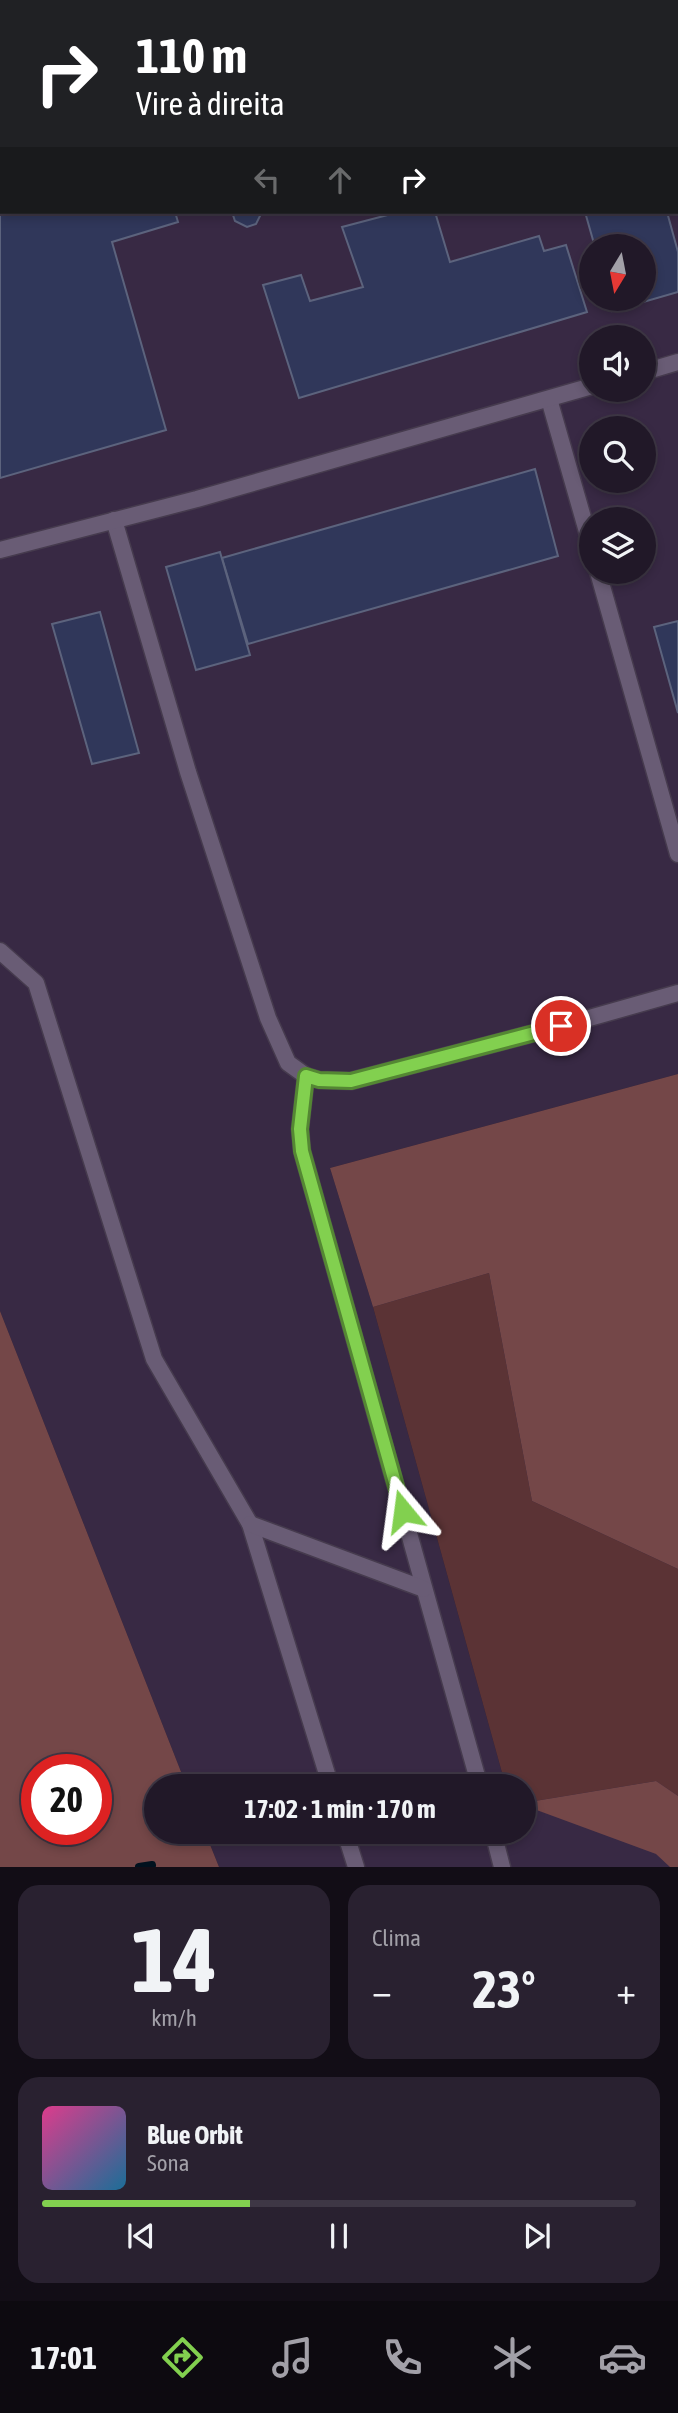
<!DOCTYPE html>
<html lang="pt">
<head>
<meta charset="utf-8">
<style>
	:root { --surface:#211828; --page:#292130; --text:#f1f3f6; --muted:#a2a0a8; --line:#3e3745; --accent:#82d04f }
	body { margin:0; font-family:"Asap Condensed",sans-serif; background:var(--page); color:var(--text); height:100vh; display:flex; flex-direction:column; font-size:26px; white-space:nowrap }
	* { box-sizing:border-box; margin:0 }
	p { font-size:23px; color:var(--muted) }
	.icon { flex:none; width:38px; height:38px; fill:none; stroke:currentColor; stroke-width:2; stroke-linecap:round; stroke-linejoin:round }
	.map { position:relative; height:1867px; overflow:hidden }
	.details { display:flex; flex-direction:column; gap:18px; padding:18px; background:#120d16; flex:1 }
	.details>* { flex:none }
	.banner { position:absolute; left:0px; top:0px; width:679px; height:214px; box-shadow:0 4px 10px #0003,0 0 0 2px var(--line); background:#202124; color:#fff; overflow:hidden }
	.needle { width:46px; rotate:190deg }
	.buttons { position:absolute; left:579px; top:234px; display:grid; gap:14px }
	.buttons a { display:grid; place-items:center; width:77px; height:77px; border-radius:50%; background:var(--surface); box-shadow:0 4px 10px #0003,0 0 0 2px var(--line); font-size:35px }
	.speed { position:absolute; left:21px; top:1754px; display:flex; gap:14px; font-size:35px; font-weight:700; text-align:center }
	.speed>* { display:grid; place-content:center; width:91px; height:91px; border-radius:50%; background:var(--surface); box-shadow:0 4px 10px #0003,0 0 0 2px var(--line); line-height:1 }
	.speed .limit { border:10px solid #d22; background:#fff; color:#111 }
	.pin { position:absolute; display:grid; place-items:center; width:60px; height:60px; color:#fff; margin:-30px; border:4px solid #fff; border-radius:50%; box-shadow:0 2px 7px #0007 }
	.me { position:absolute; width:77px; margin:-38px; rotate:344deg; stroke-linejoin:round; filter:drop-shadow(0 0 5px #0008) }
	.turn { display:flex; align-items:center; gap:24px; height:147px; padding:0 21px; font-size:32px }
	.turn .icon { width:91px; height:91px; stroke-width:2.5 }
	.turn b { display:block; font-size:49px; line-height:60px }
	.lanes { display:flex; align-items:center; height:66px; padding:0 21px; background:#0003; justify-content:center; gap:35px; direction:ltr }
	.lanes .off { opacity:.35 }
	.big { font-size:52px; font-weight:700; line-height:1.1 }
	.details .tile { flex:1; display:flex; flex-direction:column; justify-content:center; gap:10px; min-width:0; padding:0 24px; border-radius:21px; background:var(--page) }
	.details .dial { align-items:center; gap:0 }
	.dial b { font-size:91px; line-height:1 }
	.song { display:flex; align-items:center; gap:21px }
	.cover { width:84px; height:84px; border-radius:10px; background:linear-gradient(135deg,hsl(330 70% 55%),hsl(200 70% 35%)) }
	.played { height:7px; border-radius:4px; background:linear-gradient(90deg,var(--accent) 35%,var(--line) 35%) }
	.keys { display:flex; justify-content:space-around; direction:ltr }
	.heat { display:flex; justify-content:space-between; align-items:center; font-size:38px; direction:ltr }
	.details .tiles { flex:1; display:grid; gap:18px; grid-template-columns:1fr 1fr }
	.tile:last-child { grid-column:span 2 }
	.trip { position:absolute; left:144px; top:1774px; width:392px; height:70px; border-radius:35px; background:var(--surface); box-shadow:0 4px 10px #0003,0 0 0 2px var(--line); font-weight:700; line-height:70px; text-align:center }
	.dock { display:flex; height:112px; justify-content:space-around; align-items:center; background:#0d0a10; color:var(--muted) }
	.dock .icon { width:49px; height:49px }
	.dock .selected { color:var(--accent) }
	.dock b { font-size:32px; color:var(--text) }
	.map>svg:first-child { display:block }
</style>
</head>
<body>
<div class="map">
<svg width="678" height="1867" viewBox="0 0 678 1867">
	<rect width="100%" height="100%" fill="#2c2036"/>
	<!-- built -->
	<g fill="#382944" fill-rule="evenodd">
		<path d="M 0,0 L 678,0 L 678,1074 L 330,1168 L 373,1307 L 506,1787 L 187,1787 L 0,1311 ZM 2,2 L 677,2 L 677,212 L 2,212 ZM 592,247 L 644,247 L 644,299 L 592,299 ZM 592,338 L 644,338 L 644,390 L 592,390 ZM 592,429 L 644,429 L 644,481 L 592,481 ZM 592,520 L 644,520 L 644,572 L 592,572 Z"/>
		<polygon points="678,1778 678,1867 219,1867 205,1832 523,1832 523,1803"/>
	</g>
	<!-- green -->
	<polygon fill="#5b3335" points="489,1273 532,1501 678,1569 678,1796 656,1781 523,1803 523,1787 506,1787 373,1307"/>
	<!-- forest -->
	<g fill="#744748" fill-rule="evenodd">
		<polygon points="678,1074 678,1569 532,1501 489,1273 373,1307 330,1168"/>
		<path d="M 0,1311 L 187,1787 L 156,1787 L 156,1832 L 205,1832 L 219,1867 L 0,1867 ZM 37,1769 L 96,1769 L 96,1829 L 37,1829 Z"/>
		<polygon points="656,1781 678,1796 678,1867 670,1867 656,1854 523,1805 523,1803"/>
	</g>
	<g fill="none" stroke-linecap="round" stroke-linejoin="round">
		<!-- stream -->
		<polyline stroke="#00111e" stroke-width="8" points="139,1867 152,1865"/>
	</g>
	<!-- building -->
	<g fill="#30375a" stroke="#5c637d" stroke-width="2">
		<polygon points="0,0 448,0 2,2 2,212 175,212 178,222 112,242 166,430 0,478"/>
		<polygon points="232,212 262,212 256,224 247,227 235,221"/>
		<polygon points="399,212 435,212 450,262 539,236 544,251 566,245 587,312 299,398 263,285 301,275 310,301 363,287 342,227"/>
		<polygon points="585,212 667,212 678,252 678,292 612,311 609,299 644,299 644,247 595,247"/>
		<polygon points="535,469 558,556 248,644 222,558"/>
		<polygon points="220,552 250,655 196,670 166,567"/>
		<polygon points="100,612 139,753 92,764 52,624"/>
		<polygon points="678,621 678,713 654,627"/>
	</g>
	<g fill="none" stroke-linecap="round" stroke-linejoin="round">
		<defs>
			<g id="service">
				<polyline points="588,2 595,0"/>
				<polyline points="644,372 678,362"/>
				<polyline points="549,399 592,549"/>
				<polyline points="114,520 188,772 268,1018 288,1063 306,1076 319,1080 351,1081 561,1026 678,993"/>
				<polyline points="0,550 197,499 592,386"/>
				<polyline points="598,572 678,854"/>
				<polyline points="0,951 36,983 154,1359 250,1524 331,1787"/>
				<polyline points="306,1076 300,1129 302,1151 480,1787"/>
				<polyline points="250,1524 424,1589"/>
				<polyline points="345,1832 356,1867"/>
				<polyline points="493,1832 502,1867"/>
			</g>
		</defs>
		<!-- service casing -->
		<use href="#service" stroke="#463b4e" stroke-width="19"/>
		<!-- service -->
		<use href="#service" stroke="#695c75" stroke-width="16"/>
	</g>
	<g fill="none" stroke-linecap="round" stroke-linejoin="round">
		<defs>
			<polyline id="route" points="403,1511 302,1151 300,1129 306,1076 319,1080 351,1081 561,1026"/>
		</defs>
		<!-- route casing -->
		<use href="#route" stroke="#548733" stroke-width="18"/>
		<!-- route -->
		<use href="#route" stroke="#82d04f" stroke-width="12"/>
	</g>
</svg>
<div class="buttons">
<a><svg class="needle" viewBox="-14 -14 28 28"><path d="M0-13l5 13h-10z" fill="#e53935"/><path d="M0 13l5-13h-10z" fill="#a2a0a8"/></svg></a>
<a><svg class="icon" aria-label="sound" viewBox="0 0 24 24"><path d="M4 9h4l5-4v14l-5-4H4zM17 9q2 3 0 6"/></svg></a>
<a><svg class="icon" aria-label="search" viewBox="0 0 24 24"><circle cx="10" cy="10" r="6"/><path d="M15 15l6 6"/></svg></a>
<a><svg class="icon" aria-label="layers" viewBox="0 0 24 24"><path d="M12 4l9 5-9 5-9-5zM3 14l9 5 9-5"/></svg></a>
</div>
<div class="speed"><div class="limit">20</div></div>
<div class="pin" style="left:561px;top:1026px;background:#d93025"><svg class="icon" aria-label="arrive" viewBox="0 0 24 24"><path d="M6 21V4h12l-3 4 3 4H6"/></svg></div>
<svg class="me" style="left:403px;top:1511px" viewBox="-20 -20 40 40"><path d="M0-17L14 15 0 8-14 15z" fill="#82d04f" stroke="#fff" stroke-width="4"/></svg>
<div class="trip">17:02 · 1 min · 170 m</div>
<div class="banner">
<div class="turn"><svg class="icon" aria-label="right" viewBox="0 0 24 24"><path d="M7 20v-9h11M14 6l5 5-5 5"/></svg><div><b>110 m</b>Vire à direita</div></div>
<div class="lanes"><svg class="icon off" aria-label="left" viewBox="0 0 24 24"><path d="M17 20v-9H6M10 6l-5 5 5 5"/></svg><svg class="icon off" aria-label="ahead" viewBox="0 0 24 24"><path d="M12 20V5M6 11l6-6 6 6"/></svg><svg class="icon" aria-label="right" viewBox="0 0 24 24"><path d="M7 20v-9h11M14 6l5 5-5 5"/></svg></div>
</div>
</div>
<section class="details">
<div class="tiles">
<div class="tile dial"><b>14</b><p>km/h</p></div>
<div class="tile"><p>Clima</p>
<div class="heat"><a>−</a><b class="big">23°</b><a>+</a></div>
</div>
<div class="tile">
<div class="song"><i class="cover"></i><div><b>Blue Orbit</b><p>Sona</p></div></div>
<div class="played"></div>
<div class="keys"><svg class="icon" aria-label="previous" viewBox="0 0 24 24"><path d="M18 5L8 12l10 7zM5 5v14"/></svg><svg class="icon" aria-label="pause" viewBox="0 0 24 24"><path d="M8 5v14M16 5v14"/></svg><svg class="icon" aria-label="next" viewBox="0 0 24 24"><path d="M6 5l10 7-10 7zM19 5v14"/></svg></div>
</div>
</div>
</section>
<nav class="dock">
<b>17:01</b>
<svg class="icon selected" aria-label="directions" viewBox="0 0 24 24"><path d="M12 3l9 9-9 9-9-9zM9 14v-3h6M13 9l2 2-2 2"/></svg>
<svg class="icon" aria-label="music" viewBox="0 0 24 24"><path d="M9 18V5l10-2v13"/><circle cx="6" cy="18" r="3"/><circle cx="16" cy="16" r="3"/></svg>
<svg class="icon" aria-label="phone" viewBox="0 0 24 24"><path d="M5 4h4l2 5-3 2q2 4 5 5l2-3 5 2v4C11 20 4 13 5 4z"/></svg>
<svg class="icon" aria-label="climate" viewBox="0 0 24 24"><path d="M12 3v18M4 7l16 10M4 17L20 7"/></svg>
<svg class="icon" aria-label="car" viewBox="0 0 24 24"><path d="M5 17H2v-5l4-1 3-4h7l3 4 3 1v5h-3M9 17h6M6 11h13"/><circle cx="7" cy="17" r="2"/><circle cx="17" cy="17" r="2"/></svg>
</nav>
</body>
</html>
